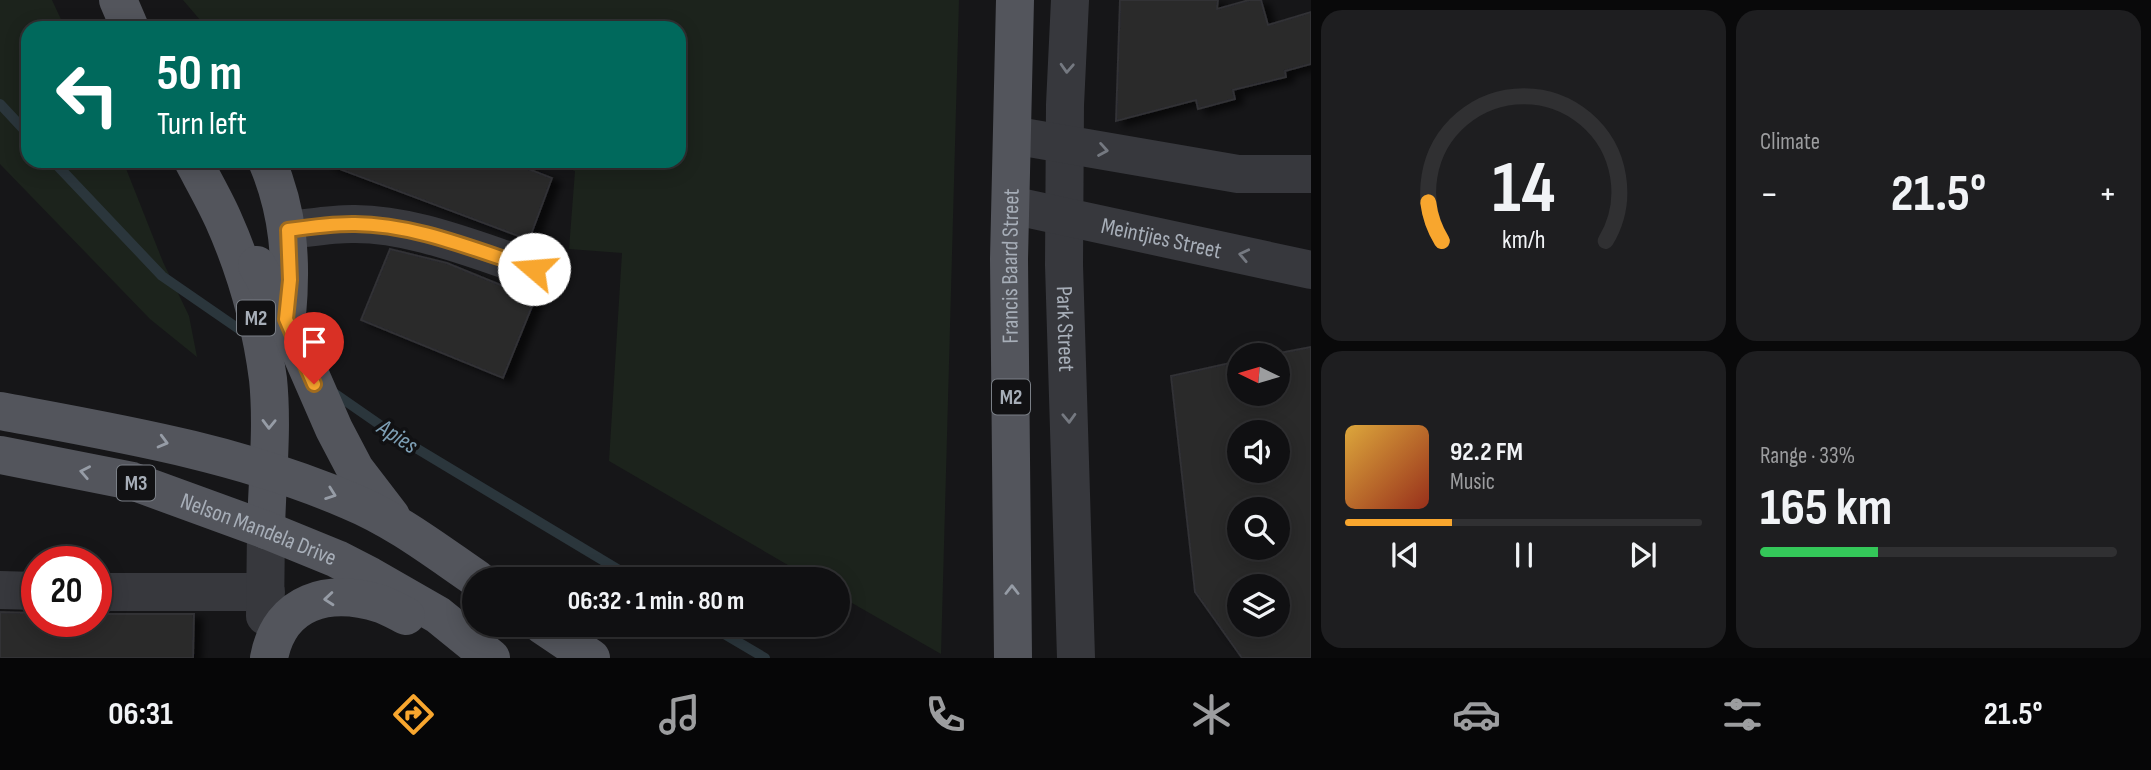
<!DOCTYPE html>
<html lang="en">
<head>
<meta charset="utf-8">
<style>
	:root { --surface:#101012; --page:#1e1e20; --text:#f1f3f6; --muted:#9c9d9f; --line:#303032; --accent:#f8a62e }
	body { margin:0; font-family:"Sofia Sans Condensed",sans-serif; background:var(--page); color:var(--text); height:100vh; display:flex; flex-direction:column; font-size:26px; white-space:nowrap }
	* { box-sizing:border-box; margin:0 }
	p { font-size:23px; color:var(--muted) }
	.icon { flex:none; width:38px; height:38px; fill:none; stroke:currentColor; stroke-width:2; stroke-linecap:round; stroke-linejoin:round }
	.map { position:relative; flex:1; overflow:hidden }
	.drawer { display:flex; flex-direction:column; gap:10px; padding:10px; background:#09090a; width:840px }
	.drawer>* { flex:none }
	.hud { position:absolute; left:21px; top:21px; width:665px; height:147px; border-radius:21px; box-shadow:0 4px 18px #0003,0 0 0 2px var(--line); background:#00695c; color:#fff; overflow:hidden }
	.needle { width:46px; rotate:275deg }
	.fabs { position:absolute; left:1227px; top:343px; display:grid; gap:14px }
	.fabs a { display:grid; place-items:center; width:63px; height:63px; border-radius:50%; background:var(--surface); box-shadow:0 4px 18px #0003,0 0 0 2px var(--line); font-size:35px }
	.speed { position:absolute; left:21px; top:546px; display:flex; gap:14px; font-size:35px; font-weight:700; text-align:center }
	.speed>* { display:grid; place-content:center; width:91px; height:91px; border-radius:50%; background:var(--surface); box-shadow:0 4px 18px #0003,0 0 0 2px var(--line); line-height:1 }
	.speed .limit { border:10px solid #d22; background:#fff; color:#111 }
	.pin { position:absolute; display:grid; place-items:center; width:60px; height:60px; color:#fff; margin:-72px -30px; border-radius:50% 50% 50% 0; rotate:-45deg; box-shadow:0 0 7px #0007 }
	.pin .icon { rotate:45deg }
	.me { position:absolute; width:77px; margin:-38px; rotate:288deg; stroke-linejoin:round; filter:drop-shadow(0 0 5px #0008) }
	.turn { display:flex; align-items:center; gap:24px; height:147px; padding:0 21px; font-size:32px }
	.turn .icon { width:91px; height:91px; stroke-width:2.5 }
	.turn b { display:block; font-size:49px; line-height:60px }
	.big { font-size:52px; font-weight:700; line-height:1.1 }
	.drawer .tile { flex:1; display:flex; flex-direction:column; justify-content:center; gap:10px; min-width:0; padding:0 24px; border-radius:21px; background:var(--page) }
	.drawer .dial { align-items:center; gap:0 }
	.dial svg { height:182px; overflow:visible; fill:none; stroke:var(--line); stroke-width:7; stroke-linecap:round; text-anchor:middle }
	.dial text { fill:var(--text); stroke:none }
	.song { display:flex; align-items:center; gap:21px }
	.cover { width:84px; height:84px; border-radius:10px; background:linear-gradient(135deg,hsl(40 70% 55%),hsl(10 70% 35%)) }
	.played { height:7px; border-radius:4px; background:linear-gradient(90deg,var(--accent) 30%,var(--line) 30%) }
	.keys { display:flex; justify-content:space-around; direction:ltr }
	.heat { display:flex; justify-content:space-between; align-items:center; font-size:38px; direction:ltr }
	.charge { height:10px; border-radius:5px; background:linear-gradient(90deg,#34c759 33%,var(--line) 0) }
	.drawer .tiles { flex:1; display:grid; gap:10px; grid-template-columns:repeat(2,1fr) }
	.trip { position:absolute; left:462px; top:567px; width:388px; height:70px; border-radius:35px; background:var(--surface); box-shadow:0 4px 18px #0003,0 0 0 2px var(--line); font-weight:700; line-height:70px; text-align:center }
	.tabs { display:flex; height:112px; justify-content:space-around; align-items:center; background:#060607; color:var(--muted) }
	.tabs .icon { width:49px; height:49px }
	.tabs .active { color:var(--accent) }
	.tabs b { font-size:32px; color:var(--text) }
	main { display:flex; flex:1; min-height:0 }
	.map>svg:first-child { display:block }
</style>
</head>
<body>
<main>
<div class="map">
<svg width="1311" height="658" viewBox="0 0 1311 658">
	<defs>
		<filter id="shadow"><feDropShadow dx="8" dy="4.5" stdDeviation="3.5" flood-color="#0009"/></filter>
	</defs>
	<rect width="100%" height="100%" fill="#161618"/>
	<!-- green -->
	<g fill="#1c231c">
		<polygon points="0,0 52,0 65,28 28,28 28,161 123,161 163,262 189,316 197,357 150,319 0,164"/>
		<polygon points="183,0 959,0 941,654 838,595 838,579 812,579 609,461 622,253 569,249 575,171 550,161 679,161 679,28 207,28"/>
	</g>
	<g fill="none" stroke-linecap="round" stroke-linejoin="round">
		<!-- stream -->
		<g stroke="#2b363c" stroke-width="10">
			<polyline points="0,104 28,134"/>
			<polyline points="53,161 162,276 249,336"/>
			<polyline points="334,393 396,436 634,579"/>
			<polyline points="709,625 765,658"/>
		</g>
	</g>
	<!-- building -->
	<g fill="#29292c" stroke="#303034" stroke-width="2" fill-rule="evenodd" filter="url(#shadow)">
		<polygon points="1120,0 1218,0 1217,9 1249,0 1261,0 1268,25 1311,12 1311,64 1285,71 1286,77 1233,90 1235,99 1198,109 1196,100 1116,121"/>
		<polygon points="327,161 508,161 552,178 529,240 326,164"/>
		<polygon points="390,249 447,263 535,299 503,378 361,320"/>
		<path d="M 1311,347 L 1311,658 L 1242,658 L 1195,592 L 1171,376 L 1239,361 L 1239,394 L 1278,394 L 1278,355 L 1269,355 ZM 1239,432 L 1278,432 L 1278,471 L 1239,471 ZM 1239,509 L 1278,509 L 1278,548 L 1239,548 ZM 1239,586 L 1278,586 L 1278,625 L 1239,625 Z"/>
		<polygon points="0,612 37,613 37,621 96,621 96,614 194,614 193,658 0,658"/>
	</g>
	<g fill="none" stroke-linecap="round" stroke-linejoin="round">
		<!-- minor -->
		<g stroke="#37383d" stroke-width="38">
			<path id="s1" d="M 1070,0 L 1065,105 L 1064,265 L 1076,658"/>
			<polyline points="1012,135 1238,174 1311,174"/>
			<path id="s2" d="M 1011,205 L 1311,270"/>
			<path d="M 288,230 C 309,228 331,224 352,224 C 412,223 477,251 534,269"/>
			<polyline points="0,590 37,591"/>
			<polyline points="96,592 266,592"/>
			<polyline points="265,616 266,530"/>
		</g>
		<!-- major -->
		<g stroke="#53555c" stroke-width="38">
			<polyline points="118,0 130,28"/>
			<path d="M 193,161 C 203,180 214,199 223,219 C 245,268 261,325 268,379 C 273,428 267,481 266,530"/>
			<path d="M 267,161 C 289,213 292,261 287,316"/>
			<polyline points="257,265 286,319 334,429 355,469 391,516"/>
			<path d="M 0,411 C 118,433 239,453 350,501 C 396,520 436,551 477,579"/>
			<path id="s3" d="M 0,455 L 132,481 L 266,530 L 337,559 L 370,576 L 438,615 L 491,658"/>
			<polyline points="542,625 591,658"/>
			<path d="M 269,658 C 280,600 329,588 381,604 C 389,607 398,612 406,616"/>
			<path id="s4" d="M 1013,658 L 1009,259 L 1015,0"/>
		</g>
	</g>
	<!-- one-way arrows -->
	<defs><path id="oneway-chevron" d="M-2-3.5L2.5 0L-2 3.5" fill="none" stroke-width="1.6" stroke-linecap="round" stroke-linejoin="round" transform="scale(1.75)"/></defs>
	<g stroke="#757981">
		<use href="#oneway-chevron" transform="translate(1067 68) rotate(93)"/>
		<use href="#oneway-chevron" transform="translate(1103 150) rotate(10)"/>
		<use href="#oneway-chevron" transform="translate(1244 255) rotate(-168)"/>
		<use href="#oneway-chevron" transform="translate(1069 418) rotate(88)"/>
	</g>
	<g stroke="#969ca6">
		<use href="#oneway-chevron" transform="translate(269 424) rotate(91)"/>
		<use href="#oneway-chevron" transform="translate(163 442) rotate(15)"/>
		<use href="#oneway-chevron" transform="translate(85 472) rotate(-169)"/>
		<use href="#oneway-chevron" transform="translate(331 494) rotate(20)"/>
		<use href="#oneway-chevron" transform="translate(1012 590) rotate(-90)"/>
		<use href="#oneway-chevron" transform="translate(329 599) rotate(175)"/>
	</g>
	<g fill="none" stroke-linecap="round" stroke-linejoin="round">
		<defs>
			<path id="route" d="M 314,384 L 286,319 L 290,280 L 288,230 C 309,227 330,224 352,224 C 412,223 478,251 534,269"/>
		</defs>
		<!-- route casing -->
		<use href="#route" stroke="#a16c1e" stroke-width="18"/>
		<!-- route -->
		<use href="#route" stroke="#f8a62e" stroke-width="12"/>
	</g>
	<g text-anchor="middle" stroke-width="7" stroke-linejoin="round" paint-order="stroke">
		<!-- shield labels -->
		<g fill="#111113" stroke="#7a7f86" stroke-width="2">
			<rect x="237" y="300.5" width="38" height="35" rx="5"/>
			<rect x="992" y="379.5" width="38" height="35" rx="5"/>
			<rect x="117" y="465.5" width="38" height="35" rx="5"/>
		</g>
		<g font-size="21" font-weight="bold" fill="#a7aeb8">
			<text x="256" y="325">M2</text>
			<text x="1011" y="404">M2</text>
			<text x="136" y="490">M3</text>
		</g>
		<!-- street labels -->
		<g font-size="23" fill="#a7aeb8" stroke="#111113">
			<text dy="8" stroke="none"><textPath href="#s2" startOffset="154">Meintjies Street</textPath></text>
			<text dy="8" stroke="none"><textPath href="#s4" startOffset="392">Francis Baard Street</textPath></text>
			<text dy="8" stroke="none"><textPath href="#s1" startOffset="329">Park Street</textPath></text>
			<text dy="8" stroke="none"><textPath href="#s3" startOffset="270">Nelson Mandela Drive</textPath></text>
		</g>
		<!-- water labels -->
		<g font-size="24" font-style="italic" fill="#7d9fb5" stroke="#111113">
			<text transform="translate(398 436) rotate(33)" y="8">Apies</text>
		</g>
	</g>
</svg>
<div class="fabs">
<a><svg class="needle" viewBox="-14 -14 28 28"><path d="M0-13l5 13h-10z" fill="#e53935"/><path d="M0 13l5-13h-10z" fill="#9c9d9f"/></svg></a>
<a><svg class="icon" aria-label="sound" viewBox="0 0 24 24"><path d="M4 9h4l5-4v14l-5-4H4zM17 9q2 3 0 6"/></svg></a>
<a><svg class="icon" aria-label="search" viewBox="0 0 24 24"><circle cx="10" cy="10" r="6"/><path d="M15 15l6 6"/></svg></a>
<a><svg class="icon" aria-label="layers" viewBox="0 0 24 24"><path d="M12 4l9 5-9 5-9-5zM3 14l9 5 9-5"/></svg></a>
</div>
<div class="speed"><div class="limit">20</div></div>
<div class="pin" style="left:314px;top:384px;background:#d93025"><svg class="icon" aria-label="arrive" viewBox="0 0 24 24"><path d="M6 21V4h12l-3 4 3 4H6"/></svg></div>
<svg class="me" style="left:534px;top:269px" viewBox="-20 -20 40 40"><circle r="19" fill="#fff"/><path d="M0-13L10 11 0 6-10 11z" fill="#f8a62e"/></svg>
<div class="trip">06:32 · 1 min · 80 m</div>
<div class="hud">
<div class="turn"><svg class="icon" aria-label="left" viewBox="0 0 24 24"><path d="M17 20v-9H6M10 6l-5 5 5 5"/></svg><div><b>50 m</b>Turn left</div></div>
</div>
</div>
<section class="drawer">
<div class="tiles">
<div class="tile dial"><svg viewBox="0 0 100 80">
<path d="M14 69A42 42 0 1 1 86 69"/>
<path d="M14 69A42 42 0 0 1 8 52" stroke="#f8a62e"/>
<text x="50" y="56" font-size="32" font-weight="700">14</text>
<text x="50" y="72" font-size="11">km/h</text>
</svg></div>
<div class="tile"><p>Climate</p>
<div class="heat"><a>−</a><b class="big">21.5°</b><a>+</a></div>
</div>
<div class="tile">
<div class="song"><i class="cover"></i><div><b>92.2 FM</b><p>Music</p></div></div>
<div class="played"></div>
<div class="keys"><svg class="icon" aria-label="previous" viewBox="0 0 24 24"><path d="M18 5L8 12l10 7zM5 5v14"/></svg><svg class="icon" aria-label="pause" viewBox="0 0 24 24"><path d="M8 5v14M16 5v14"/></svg><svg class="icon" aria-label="next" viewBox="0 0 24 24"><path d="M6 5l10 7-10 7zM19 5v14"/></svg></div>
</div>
<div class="tile"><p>Range · 33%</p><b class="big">165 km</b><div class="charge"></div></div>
</div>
</section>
</main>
<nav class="tabs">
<b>06:31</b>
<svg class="icon active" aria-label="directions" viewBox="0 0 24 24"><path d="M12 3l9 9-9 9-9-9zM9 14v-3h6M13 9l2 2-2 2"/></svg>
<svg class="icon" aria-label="music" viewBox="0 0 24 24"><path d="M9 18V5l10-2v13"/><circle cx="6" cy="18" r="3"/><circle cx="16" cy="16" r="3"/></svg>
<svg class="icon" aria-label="phone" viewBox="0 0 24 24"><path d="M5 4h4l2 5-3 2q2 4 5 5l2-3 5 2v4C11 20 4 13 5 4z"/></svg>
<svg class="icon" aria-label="climate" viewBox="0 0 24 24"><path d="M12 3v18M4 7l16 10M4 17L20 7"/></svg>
<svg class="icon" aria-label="car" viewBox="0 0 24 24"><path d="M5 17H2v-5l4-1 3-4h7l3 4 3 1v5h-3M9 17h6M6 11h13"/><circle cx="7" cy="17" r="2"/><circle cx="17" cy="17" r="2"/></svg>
<svg class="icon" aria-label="filters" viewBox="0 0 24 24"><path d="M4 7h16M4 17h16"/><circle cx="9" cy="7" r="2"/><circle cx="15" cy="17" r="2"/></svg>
<b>21.5°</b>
</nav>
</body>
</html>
